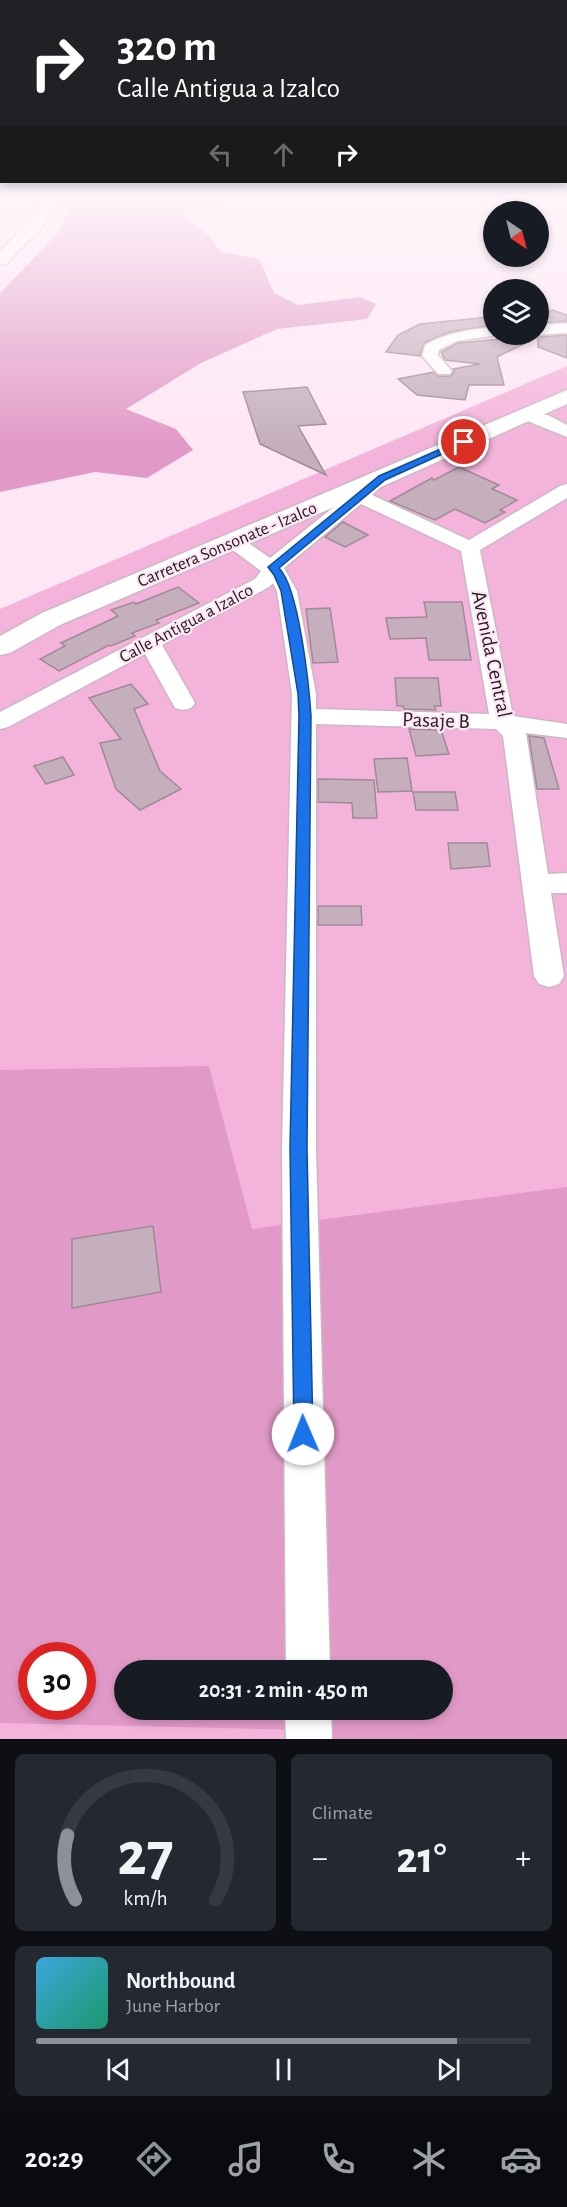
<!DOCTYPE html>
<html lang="en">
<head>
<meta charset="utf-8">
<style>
	:root { --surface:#171b24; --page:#242831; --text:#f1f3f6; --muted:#9ea1a6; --line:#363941; --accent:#8c9099 }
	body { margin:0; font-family:"Alegreya Sans",sans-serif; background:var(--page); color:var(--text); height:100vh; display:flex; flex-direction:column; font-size:22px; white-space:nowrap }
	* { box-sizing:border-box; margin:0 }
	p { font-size:20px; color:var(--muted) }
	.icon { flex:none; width:33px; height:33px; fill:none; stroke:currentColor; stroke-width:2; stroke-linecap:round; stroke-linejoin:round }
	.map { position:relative; height:1739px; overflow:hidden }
	.side { display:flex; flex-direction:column; gap:15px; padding:15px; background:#0d0f14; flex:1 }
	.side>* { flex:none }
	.banner { position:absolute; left:0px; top:0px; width:567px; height:183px; box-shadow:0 3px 9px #0003; background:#202124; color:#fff; overflow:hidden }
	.needle { width:39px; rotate:145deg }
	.buttons { position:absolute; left:483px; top:201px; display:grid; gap:12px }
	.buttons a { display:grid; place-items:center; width:66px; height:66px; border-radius:50%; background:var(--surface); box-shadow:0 3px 9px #0003; font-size:30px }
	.speed { position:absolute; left:18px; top:1642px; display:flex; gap:12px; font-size:30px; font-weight:700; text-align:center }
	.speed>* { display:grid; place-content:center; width:78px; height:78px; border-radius:50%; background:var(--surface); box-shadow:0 3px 9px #0003; line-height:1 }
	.speed .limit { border:9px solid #d22; background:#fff; color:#111 }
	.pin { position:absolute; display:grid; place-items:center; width:51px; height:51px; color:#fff; margin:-26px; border:3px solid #fff; border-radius:50%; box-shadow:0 2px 6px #0007 }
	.me { position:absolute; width:66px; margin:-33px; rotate:359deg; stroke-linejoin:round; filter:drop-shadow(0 0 4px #0008) }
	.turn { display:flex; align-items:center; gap:21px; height:126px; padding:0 18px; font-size:27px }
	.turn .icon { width:78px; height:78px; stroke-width:2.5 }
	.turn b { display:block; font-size:42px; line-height:51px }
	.lanes { display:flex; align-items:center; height:57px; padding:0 18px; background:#0003; justify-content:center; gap:30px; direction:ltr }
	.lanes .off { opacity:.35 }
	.big { font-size:45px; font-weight:700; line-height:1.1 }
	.side .card { flex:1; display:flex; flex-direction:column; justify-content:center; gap:9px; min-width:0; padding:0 21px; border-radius:9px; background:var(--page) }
	.side .dial { align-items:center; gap:0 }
	.dial svg { height:156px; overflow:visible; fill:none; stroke:var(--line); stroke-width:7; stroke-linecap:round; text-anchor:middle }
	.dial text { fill:var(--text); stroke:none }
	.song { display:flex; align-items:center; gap:18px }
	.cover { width:72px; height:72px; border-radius:9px; background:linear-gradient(135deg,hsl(200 70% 55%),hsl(160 70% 35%)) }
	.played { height:6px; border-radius:3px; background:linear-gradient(90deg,var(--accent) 85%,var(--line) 85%) }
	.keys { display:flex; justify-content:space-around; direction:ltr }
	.heat { display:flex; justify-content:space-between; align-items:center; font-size:33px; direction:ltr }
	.side .tiles { flex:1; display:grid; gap:15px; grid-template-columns:1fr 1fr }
	.card:last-child { grid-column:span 2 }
	.trip { position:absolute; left:114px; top:1660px; width:339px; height:60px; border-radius:30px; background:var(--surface); box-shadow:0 3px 9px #0003; font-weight:700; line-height:60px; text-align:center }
	.menu { display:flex; height:96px; justify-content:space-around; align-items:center; background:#090b0e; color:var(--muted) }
	.menu .icon { width:42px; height:42px }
	.menu .selected { color:var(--accent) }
	.menu b { font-size:27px; color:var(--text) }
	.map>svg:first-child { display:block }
</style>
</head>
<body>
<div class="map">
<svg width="567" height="1739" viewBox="0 0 567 1739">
	<rect width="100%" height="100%" fill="#fee7f4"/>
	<!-- green -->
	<path fill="#f3b3da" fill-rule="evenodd" d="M 567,366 L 567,1739 L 0,1739 L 0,609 ZM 32,1656 L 82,1656 L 82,1707 L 32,1707 ZM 124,1671 L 442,1671 L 442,1710 L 124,1710 Z"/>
	<!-- forest -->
	<g fill="#e19ac7" fill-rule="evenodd">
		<polygon points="70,202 219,202 182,214 208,235 221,252 259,259 274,293 298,305 361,297 376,304 367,319 277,329 201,363 126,409 176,429 193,450 147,478 95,472 0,492 0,293 60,231"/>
		<path d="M 209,1066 L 252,1229 L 567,1187 L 567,1739 L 309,1739 L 308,1730 L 0,1723 L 0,1070 ZM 32,1656 L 82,1656 L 82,1707 L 32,1707 ZM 124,1671 L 442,1671 L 442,1710 L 124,1710 Z"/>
	</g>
	<!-- building -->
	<g fill="#c5afbc" stroke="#9f8a96" stroke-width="1.5">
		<polygon points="552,310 567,315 567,321 538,323 538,317"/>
		<polygon points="489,317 494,325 449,332 424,343 420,356 386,352 398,335 420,324"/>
		<polygon points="567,335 567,358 538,347 538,337"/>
		<polygon points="536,336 538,337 497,357 504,385 469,385 465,400 417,395 398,379 434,372 438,376 450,376 454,372 453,369 480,364 445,360 441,352 458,343"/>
		<polygon points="307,387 326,424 298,426 326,475 260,444 243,392"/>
		<polygon points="459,467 499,485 492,489 517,500 500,510 505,512 485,523 455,509 435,520 390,501 432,478 434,480"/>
		<polygon points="343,522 345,523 368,535 345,547 325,537"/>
		<polygon points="178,587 199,603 156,620 159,623 132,633 135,636 111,646 109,645 59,671 40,659 65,646 61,643 118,616 111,610 134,602 136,604"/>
		<polygon points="424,602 462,602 471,660 429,660 426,638 390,639 386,618 427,617"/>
		<polygon points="330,608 338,662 313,663 306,609"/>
		<polygon points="395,678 438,678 441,706 434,706 436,710 404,709 403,706 397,706"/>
		<polygon points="131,684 148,704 134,709 160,771 181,789 140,810 116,789 100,743 121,739 89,698"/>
		<polygon points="409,729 441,730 449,754 416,756"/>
		<polygon points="529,736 544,738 559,789 537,789"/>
		<polygon points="63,757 74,775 46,784 34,766"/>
		<polygon points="407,758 412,791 378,792 374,759"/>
		<polygon points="318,779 374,780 377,818 353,818 352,803 318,802"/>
		<polygon points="413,792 455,792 458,810 416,810"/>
		<polygon points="448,843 487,843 490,866 451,869"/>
		<polygon points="318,906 361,906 362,925 318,925"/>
		<polygon points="153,1226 161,1292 72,1308 72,1239"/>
	</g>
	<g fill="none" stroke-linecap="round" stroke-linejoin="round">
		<defs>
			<g id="minor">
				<polygon points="567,323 567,333 538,335 538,325"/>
				<path d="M 494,327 L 494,334 L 499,335 L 457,341 L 439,350 L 438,355 L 452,371 L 450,374 L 438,374 L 422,356 L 425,345 C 446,332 470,330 494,327 Z"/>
				<polygon points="526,409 550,416 567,425 567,437 520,418 517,414 520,410"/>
				<path d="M 382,472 L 389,474 L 391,478 L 372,495 L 469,540 L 560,486 L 567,484 L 567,498 L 480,550 L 513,716 L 567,724 L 567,738 L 526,733 L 548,874 L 567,873 L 567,893 L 551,893 L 564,976 L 559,984 L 549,987 L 539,984 L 534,976 L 503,736 L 496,729 L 316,724 L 316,1148 L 330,1671 L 286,1671 L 282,1148 L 292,694 L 277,591 L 273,583 L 269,587 L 162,645 L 195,703 L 191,708 L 183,710 L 175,708 L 145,654 L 8,727 L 0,729 L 0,712 L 255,579 L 261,571 L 226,545 L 223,541 L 226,537 L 240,537 L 270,558 L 375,474 ZM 361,504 L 461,551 L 489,714 L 316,709 L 316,694 L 297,591 L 284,568 Z"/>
				<polygon points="285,1710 331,1710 332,1739 286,1739"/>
			</g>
			<polygon id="major" points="567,390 567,404 390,483 60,625 51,627 42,625 38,619 42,613"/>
			<g id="highway">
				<polygon points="43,202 58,202 43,226 6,264 0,265 0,251 31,220"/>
				<polygon points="51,611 60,613 64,619 60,625 10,653 0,655 0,636 42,613"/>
			</g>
		</defs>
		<!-- minor casing -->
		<use href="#minor" stroke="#cdb7c4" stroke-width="3"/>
		<!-- major casing -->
		<use href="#major" stroke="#cdb7c4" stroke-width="3"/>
		<!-- highway casing -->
		<use href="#highway" stroke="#cdb7c4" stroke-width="3"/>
		<!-- minor -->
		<use href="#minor" fill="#fff" fill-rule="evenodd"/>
		<!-- major -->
		<use href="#major" fill="#fff" fill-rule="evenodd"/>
		<!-- highway -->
		<use href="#highway" fill="#fff" fill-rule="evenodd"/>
	</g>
	<!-- sky -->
	<linearGradient id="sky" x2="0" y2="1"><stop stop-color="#81c1ce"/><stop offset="0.45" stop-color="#fff4fa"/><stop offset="1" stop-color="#fff4fa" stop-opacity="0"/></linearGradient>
	<rect width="567" height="445" fill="url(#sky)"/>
	<!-- route -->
	<path fill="#1a73e8" stroke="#114b97" stroke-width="1.5" d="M 461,440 L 469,442 L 385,480 L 279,568 C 299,588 309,685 311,716 L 307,1148 L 313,1434 L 310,1441 L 303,1443 L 296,1441 L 294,1434 L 290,1148 L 299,716 L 298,694 L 281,591 L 274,575 L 268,567 L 379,476 Z"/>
	<g text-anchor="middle" stroke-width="4.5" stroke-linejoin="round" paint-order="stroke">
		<!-- far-street labels -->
		<g font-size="18" fill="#241c21" stroke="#fee7f4">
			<text transform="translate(227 544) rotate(-23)" y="6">Carretera Sonsonate - Izalco</text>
			<text transform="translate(186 623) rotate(-28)" y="6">Calle Antigua a Izalco</text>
		</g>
		<!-- street labels -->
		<g font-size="21" fill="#241c21" stroke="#fee7f4">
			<text transform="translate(492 654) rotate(78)" y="7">Avenida Central</text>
			<text transform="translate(436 720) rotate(2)" y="7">Pasaje B</text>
		</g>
	</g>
</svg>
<div class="buttons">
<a><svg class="needle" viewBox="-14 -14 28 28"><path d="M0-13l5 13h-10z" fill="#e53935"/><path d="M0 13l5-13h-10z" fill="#9ea1a6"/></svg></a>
<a><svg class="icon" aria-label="layers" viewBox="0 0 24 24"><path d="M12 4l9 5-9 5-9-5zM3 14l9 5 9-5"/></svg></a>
</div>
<div class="speed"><div class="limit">30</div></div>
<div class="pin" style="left:464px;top:442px;background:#d93025"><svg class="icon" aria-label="arrive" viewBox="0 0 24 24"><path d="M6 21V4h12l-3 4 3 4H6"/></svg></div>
<svg class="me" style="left:303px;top:1434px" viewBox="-20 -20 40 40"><circle r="19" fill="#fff"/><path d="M0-13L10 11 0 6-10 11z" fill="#1a73e8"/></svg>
<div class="trip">20:31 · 2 min · 450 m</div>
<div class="banner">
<div class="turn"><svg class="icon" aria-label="right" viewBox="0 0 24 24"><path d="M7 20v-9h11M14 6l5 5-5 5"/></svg><div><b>320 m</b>Calle Antigua a Izalco</div></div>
<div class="lanes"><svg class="icon off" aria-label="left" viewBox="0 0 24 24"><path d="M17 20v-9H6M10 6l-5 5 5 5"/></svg><svg class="icon off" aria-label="ahead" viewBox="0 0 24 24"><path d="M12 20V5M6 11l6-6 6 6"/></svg><svg class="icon" aria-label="right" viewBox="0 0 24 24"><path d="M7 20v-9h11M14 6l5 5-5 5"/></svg></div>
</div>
</div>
<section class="side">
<div class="tiles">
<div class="card dial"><svg viewBox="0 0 100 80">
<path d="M14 69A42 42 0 1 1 86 69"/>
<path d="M14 69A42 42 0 0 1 10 36" stroke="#8c9099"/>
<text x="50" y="56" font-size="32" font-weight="700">27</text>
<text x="50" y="72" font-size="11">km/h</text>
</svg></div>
<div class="card"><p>Climate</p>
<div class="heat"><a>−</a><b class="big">21°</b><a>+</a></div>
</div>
<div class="card">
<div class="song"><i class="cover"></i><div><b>Northbound</b><p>June Harbor</p></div></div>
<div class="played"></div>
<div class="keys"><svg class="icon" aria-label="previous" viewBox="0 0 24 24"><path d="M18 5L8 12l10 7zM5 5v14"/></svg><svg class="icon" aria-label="pause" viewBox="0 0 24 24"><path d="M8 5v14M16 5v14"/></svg><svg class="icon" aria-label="next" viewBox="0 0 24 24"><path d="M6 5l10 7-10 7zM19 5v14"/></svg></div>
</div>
</div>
</section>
<nav class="menu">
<b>20:29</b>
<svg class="icon selected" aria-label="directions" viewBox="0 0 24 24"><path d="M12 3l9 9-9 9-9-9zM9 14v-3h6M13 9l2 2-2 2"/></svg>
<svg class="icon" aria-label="music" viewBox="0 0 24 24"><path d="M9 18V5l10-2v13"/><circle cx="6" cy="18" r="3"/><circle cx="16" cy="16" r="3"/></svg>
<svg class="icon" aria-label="phone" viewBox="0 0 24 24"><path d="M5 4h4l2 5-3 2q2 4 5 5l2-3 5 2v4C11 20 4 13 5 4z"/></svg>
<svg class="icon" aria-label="climate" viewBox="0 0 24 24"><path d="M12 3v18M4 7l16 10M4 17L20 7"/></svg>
<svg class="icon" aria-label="car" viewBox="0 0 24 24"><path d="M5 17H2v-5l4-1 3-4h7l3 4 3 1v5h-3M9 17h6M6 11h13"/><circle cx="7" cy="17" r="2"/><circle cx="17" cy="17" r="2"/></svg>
</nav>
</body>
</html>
